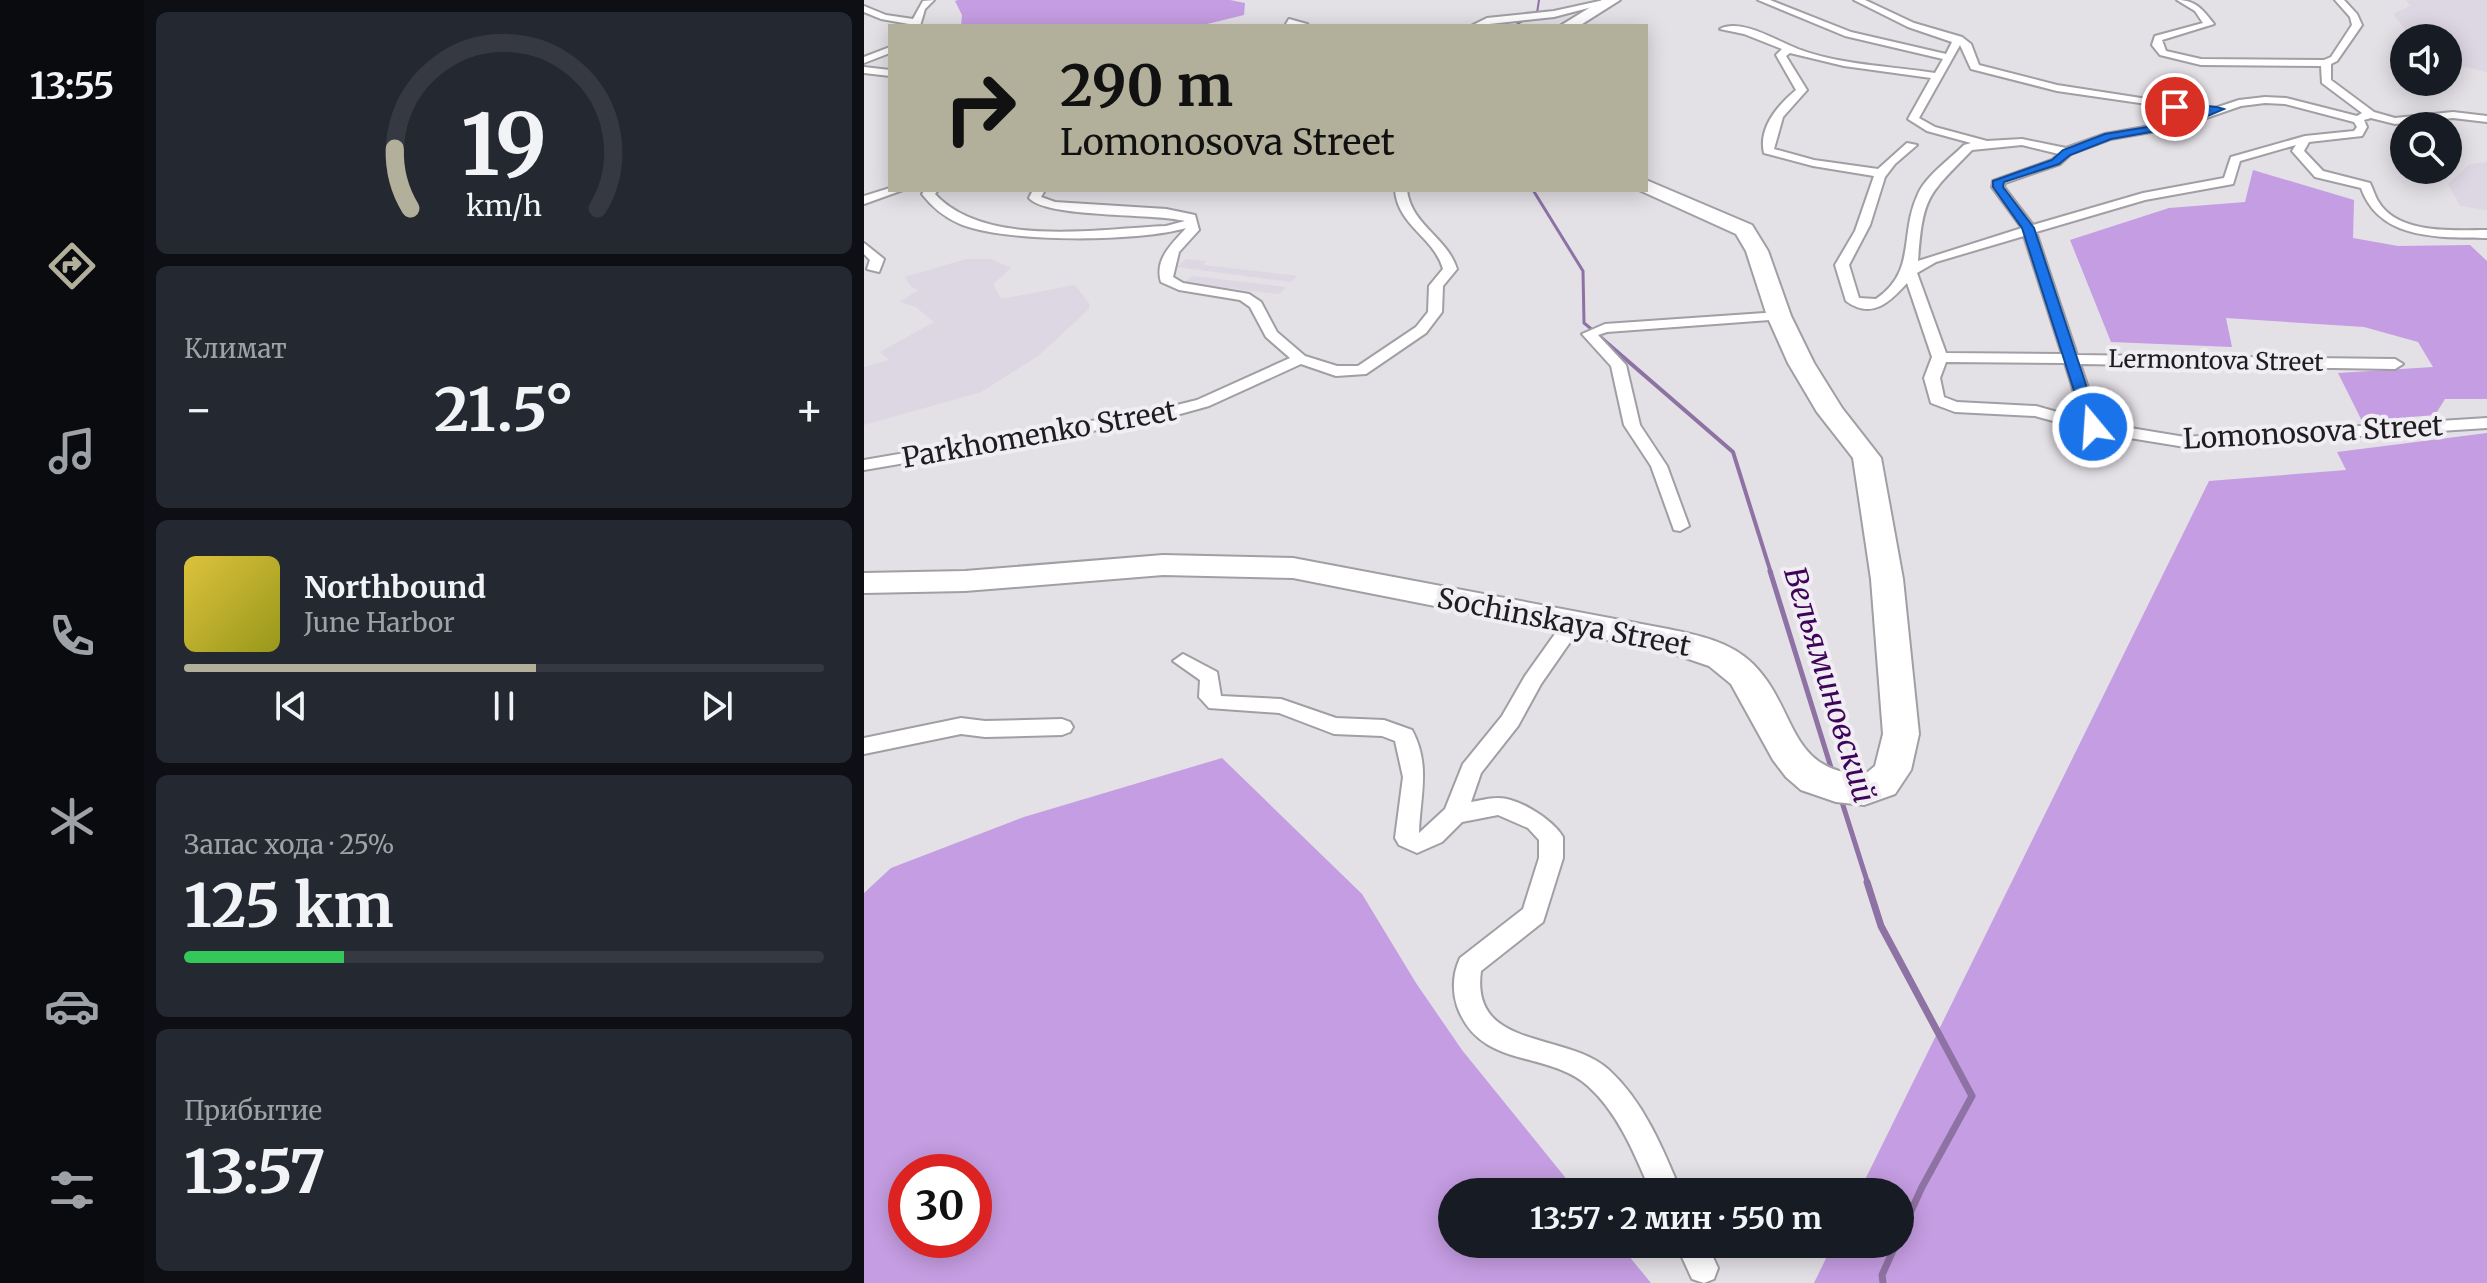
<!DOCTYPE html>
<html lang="ru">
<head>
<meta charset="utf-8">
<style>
	:root { --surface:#171b24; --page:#242831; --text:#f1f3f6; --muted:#9ea1a6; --line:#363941; --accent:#b2b09a }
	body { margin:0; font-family:Merriweather,serif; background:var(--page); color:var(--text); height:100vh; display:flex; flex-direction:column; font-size:30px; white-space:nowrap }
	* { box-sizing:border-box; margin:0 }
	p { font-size:26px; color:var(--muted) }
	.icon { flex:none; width:44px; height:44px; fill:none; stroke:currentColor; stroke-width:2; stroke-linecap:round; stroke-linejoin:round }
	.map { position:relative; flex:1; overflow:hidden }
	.details { display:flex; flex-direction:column; gap:12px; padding:12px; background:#0d0f14; width:720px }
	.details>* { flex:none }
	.banner { position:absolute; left:24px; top:24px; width:760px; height:168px; border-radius:0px; box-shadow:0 4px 20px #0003; background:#b2b09a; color:#111; overflow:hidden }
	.fabs { position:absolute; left:1526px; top:24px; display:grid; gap:16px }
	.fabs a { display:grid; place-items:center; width:72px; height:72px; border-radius:50%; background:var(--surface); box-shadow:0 4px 20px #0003; font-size:40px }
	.speed { position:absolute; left:24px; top:1154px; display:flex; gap:16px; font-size:40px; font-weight:700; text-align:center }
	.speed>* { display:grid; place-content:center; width:104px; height:104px; border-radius:50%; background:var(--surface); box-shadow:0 4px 20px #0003; line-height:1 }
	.speed .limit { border:12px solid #d22; background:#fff; color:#111 }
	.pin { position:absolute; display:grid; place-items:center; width:68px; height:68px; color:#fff; margin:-34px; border:4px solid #fff; border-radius:50%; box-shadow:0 2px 8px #0007 }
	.me { position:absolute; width:88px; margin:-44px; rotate:342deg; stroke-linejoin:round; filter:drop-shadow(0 0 6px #0008) }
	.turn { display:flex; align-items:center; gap:28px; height:168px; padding:0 40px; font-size:36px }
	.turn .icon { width:104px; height:104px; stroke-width:2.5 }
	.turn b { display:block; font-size:56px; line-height:68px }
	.big { font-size:60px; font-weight:700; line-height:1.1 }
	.details .card { flex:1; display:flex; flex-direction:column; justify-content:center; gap:12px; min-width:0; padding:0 28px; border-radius:12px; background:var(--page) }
	.details .dial { align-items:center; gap:0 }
	.dial svg { height:208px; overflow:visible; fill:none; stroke:var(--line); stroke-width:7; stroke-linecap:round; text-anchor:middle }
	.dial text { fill:var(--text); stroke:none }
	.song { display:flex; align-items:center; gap:24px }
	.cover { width:96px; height:96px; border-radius:12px; background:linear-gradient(135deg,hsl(50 70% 55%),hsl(60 70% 35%)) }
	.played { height:8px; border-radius:4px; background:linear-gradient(90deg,var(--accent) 55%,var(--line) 55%) }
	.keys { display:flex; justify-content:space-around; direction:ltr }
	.heat { display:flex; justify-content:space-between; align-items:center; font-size:44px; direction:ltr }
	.charge { height:12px; border-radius:6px; background:linear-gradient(90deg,#34c759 25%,var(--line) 0) }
	.trip { position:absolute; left:574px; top:1178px; width:476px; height:80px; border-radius:40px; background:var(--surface); box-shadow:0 4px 20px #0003; font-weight:700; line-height:80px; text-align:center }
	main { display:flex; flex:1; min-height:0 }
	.dock { display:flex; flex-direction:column; width:144px; justify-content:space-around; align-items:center; background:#090b0e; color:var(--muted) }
	.dock .icon { width:56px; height:56px }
	.dock .active { color:var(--accent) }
	.dock b { font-size:36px; color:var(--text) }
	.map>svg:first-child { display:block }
</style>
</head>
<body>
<main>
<nav class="dock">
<b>13:55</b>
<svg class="icon active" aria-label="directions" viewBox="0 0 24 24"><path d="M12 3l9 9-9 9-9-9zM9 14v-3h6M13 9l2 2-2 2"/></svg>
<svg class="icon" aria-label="music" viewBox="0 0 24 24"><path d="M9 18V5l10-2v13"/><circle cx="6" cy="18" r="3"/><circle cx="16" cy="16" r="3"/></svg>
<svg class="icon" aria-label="phone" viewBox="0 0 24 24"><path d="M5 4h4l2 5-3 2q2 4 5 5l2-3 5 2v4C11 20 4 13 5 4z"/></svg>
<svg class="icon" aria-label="climate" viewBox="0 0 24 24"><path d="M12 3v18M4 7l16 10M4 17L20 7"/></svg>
<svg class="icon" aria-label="car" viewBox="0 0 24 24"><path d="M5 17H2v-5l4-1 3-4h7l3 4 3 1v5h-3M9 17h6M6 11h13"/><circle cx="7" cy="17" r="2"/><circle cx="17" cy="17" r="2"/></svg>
<svg class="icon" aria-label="filters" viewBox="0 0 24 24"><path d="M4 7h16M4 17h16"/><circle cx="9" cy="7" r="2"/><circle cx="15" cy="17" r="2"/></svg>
</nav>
<section class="details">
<div class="card dial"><svg viewBox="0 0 100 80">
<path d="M14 69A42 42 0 1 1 86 69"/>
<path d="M14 69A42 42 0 0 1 8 46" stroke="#b2b09a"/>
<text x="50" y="56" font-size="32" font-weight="700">19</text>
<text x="50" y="72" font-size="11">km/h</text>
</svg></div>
<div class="card"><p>Климат</p>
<div class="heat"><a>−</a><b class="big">21.5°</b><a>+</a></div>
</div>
<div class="card">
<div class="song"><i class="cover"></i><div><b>Northbound</b><p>June Harbor</p></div></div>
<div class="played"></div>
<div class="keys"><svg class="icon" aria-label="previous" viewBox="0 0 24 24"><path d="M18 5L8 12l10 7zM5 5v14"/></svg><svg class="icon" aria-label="pause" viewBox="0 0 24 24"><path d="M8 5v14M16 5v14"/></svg><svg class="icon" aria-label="next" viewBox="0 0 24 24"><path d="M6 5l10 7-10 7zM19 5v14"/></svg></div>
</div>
<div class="card"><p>Запас хода · 25%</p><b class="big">125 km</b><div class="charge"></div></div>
<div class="card"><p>Прибытие</p><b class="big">13:57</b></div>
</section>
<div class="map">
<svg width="1623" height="1283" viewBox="0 0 1623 1283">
	<rect width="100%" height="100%" fill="#e3e0e6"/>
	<!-- built -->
	<g fill="#ddd6e3">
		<polygon points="1542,0 1623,0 1623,72 1584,63 1584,38 1548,38 1529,14 1546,6"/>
		<polygon points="1623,162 1623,210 1596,206 1584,184 1606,164"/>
		<polygon points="102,259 127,259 147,268 129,284 137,299 211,285 225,303 225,309 174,356 117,392 0,425 0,367 25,360 16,352 70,322 52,307 36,302 54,290 46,286 41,277"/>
		<polygon points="322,259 342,261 339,265 433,276 427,282 313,267"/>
		<polygon points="328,276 422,287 415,294 320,283"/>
	</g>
	<!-- forest -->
	<g fill="#c59de2" fill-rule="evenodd">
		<polygon points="94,0 366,0 381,3 380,15 335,26 97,26 98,15 91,1"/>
		<polygon points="1389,170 1490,200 1489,238 1534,246 1606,245 1623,261 1623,399 1581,399 1571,415 1498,421 1474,373 1569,367 1554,342 1500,327 1362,318 1368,347 1247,342 1206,240 1305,208 1381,202"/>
		<polygon points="1623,433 1623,1283 950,1283 969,1244 1036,1244 1036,1192 995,1192 1345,481 1482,470 1473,452"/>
		<path d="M 358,758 L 498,894 L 552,983 L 598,1050 L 713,1192 L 588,1192 L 588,1244 L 755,1244 L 787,1283 L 0,1283 L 0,893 L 27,868 L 160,817 ZM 42,1172 L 110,1172 L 110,1240 L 42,1240 Z"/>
	</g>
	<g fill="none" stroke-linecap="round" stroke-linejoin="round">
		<!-- stream-far4 -->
		<polyline stroke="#8e72a3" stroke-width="2" points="650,26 673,13 675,0"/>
		<!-- stream-far3 -->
		<polyline stroke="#8e72a3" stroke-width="3" points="669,190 719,271 720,323 731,332"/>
		<!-- stream-far2 -->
		<polyline stroke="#8e72a3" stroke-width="4" points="728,330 869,452 907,573"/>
		<!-- stream-far1 -->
		<g stroke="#8e72a3" stroke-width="5">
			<polyline points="906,571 969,774"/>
			<polyline points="977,799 1004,884"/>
		</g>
		<!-- stream -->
		<g stroke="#8e72a3" stroke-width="7">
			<polyline points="1003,882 1017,926 1108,1096 1058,1187 1036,1235"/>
			<polyline points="1019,1283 1018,1275 1032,1244"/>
		</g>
		<defs>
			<g id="minor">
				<polygon points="70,0 61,9 56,26 17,19 0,12 0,6 22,15 49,19 59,1"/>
				<polygon points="740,0 751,1 690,17 607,26 623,18 690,11"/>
				<path d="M 894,0 L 906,0 L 987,32 L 1082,54 L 1088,42 L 1044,27 L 990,0 L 1001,0 L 1050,23 L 1098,37 L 1107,44 L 1115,65 L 1193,85 L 1348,109 L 1375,100 L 1401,97 L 1422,98 L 1493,116 L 1498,113 L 1458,83 L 1457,66 L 1337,65 L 1296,55 L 1288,45 L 1291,36 L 1339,23 L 1331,11 L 1313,0 C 1332,0 1339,10 1350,24 L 1298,40 L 1302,51 L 1337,59 L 1460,60 L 1467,57 L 1488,25 L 1486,17 L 1471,0 L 1480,0 L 1493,14 L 1498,25 L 1473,61 L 1467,64 L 1467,80 L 1510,112 L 1531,118 L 1589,112 L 1623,116 L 1623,122 L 1589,118 L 1531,124 L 1507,118 L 1500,120 L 1503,127 L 1498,136 L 1445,142 L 1440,151 L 1459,171 L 1506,183 C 1509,189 1511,196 1514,201 C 1534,235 1590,230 1623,230 L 1623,238 C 1576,237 1516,241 1497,188 L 1451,177 L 1428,151 L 1432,145 L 1376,161 L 1369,184 L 1281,200 L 1172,232 L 1213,355 L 1531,359 L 1539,364 L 1531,369 L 1216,364 L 1236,423 L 1321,437 L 1623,418 L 1623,428 L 1321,447 L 1229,432 L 1171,416 L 1091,412 L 1067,403 L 1060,378 L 1068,357 L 1043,283 C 1026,302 1008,320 982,301 L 971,265 L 991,231 L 1010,176 L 949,166 L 900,153 C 894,128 914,105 932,90 L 912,55 L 918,49 L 880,34 L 856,29 C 877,18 913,41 934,49 C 976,65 1026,66 1071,73 L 1079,59 L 981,36 ZM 1096,45 L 1107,69 L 1193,91 L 1338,112 L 1314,121 L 1241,134 L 1202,148 L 1158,139 L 1123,141 L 1071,127 L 1055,118 ZM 926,53 L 980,66 L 1067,78 L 1044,119 L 1063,131 L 1107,143 L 1100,145 C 1086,159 1062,176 1054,194 C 1035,234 1053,271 1012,299 L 995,298 L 985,265 L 1006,225 L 1021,177 L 1031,164 L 1053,145 L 1043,143 L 1014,169 L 950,160 L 910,149 L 919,117 L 943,90 L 922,56 ZM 1401,103 L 1421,104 L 1490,122 L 1493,127 L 1490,131 L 1441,136 L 1367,157 L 1360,178 L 1279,193 L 1169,225 L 1140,187 L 1141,183 L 1196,164 L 1207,154 L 1247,139 L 1316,127 L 1377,106 ZM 1158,145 L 1195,154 L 1188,160 L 1129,181 L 1128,187 L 1158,228 L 1054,261 C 1059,196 1063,196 1108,150 ZM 1160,236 L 1198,354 L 1082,353 L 1053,273 L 1072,262 ZM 1082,362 L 1201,363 L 1218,419 L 1172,406 L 1093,402 L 1080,397 L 1076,378 Z"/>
				<polygon points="425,19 443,24 445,26 422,24"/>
				<polygon points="26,47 26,53 0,63 0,57"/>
				<polygon points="0,67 26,70 26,76 0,73"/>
				<polygon points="26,188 39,190 0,204 0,196"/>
				<path d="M 61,190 L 74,190 L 71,194 C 121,248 234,229 302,226 L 321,221 C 289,213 182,218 165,198 L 169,190 L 181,190 L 177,197 L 191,202 L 302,209 L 331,215 L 335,230 L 315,252 L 309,277 L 319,283 L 385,294 L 397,302 L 413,332 L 441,356 L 473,366 L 494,366 L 552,327 L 564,312 L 565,286 L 579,269 C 570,237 534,226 531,190 L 543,190 C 547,225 583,237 593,269 L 579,286 L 578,312 L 562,333 L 502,374 L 472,376 L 437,364 L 345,406 L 298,419 L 0,470 L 0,460 L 297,409 L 333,400 L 426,358 L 402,337 L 386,307 L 376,300 L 315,290 L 297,282 C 290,259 308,244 322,228 C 275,242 141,243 96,224 C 80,217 69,208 58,194 Z"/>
				<polygon points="0,243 20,259 15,272 3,269 6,260 0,254"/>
				<polygon points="915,312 922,316 920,319 743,332 734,335 762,365 776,425 803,466 825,526 816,531 810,530 787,466 760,425 747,366 718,334 741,324"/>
				<path d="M 710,616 L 720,622 L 677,684 L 654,726 L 617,773 L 607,802 C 615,801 624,798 633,798 C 653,797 689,819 699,837 L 699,858 L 679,922 L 617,971 C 606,1051 703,1031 745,1070 C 780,1102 799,1149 817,1192 L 787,1192 C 771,1155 755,1114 724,1086 C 682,1049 616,1070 593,1006 C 588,990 589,973 596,958 L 659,909 L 675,858 L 675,840 L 664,828 L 634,815 L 598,822 L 578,842 L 553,853 L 535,845 L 531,838 L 539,777 L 531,741 L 518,736 L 470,734 L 415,713 L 345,708 L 335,697 L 336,680 L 309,661 L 319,654 L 353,672 L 357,696 L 417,699 L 472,718 L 520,720 L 548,730 C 567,765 556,796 555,833 L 581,809 L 599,764 L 638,716 L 661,676 L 703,617 Z"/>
				<polygon points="97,718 121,721 198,719 206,722 209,727 206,732 198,735 121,737 97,734 0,754 0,738"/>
				<polygon points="812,1244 843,1244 854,1268 850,1279 840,1283 828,1279"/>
			</g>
			<g id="trunk">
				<polygon points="738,0 756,0 715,26 696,26"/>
				<path d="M 782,180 L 888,225 L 904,251 L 927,316 L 950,363 L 978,408 L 1017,458 L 1039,579 L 1055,734 L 1047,770 L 1031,794 L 1000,805 L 972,802 L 937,790 L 922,777 L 909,760 L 867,684 L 845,666 L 804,652 L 429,578 L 299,575 L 101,591 L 0,593 L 0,573 L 101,571 L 299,555 L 429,558 L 804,629 C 834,635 867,642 889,664 C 934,709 922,771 1000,775 L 1011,766 L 1019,734 L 1007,579 L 989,458 L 953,412 L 924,363 L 903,316 L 882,251 L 872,234 L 775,190 L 782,190 Z"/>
			</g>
		</defs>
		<!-- minor casing -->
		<use href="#minor" stroke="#a19ea4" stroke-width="4"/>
		<!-- trunk casing -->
		<use href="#trunk" stroke="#a19ea4" stroke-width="4"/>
		<!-- minor -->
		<use href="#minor" fill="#fff" fill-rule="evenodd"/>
		<!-- trunk -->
		<use href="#trunk" fill="#fff" fill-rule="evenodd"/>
	</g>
	<!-- route -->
	<path fill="#1a73e8" stroke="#114b97" stroke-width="2" d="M 1311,104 C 1326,106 1348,104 1360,109 L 1320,126 L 1247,139 L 1206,155 L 1195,164 L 1140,182 L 1139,187 L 1170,228 L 1236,427 L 1229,432 L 1223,431 L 1158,228 L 1129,187 L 1129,181 L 1188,160 L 1199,150 L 1241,134 L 1314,122 L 1335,114 L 1307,109 Z"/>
	<g text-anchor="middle" stroke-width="8" stroke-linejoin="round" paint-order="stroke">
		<!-- far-street labels -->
		<g font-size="24" fill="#1e1d1f" stroke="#f0edf3">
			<text transform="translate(1352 361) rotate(1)" y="8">Lermontova Street</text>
		</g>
		<!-- street labels -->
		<g font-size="28" fill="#1e1d1f" stroke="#f0edf3">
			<text transform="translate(1449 432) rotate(-3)" y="10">Lomonosova Street</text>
			<text transform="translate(175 434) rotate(-10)" y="10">Parkhomenko Street</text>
			<text transform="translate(700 622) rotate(11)" y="10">Sochinskaya Street</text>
		</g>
		<!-- water labels -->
		<g font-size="30" font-style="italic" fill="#3e0459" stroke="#f0edf3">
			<text transform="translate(965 685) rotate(73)" y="10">Вельяминовский</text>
		</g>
	</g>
</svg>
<div class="fabs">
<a><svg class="icon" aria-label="sound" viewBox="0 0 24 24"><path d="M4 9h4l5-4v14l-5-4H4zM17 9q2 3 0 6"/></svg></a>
<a><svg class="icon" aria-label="search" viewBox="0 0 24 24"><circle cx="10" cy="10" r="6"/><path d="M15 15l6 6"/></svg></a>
</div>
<div class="speed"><div class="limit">30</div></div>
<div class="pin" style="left:1311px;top:107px;background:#d93025"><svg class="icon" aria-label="arrive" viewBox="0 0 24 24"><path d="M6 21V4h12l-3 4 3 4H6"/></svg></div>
<svg class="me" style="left:1229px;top:427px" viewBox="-20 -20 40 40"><circle r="17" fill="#1a73e8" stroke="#fff" stroke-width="3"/><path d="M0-11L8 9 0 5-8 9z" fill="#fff"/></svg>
<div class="trip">13:57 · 2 мин · 550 m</div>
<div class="banner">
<div class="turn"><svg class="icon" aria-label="right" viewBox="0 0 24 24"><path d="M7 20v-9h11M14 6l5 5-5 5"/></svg><div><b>290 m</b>Lomonosova Street</div></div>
</div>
</div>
</main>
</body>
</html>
